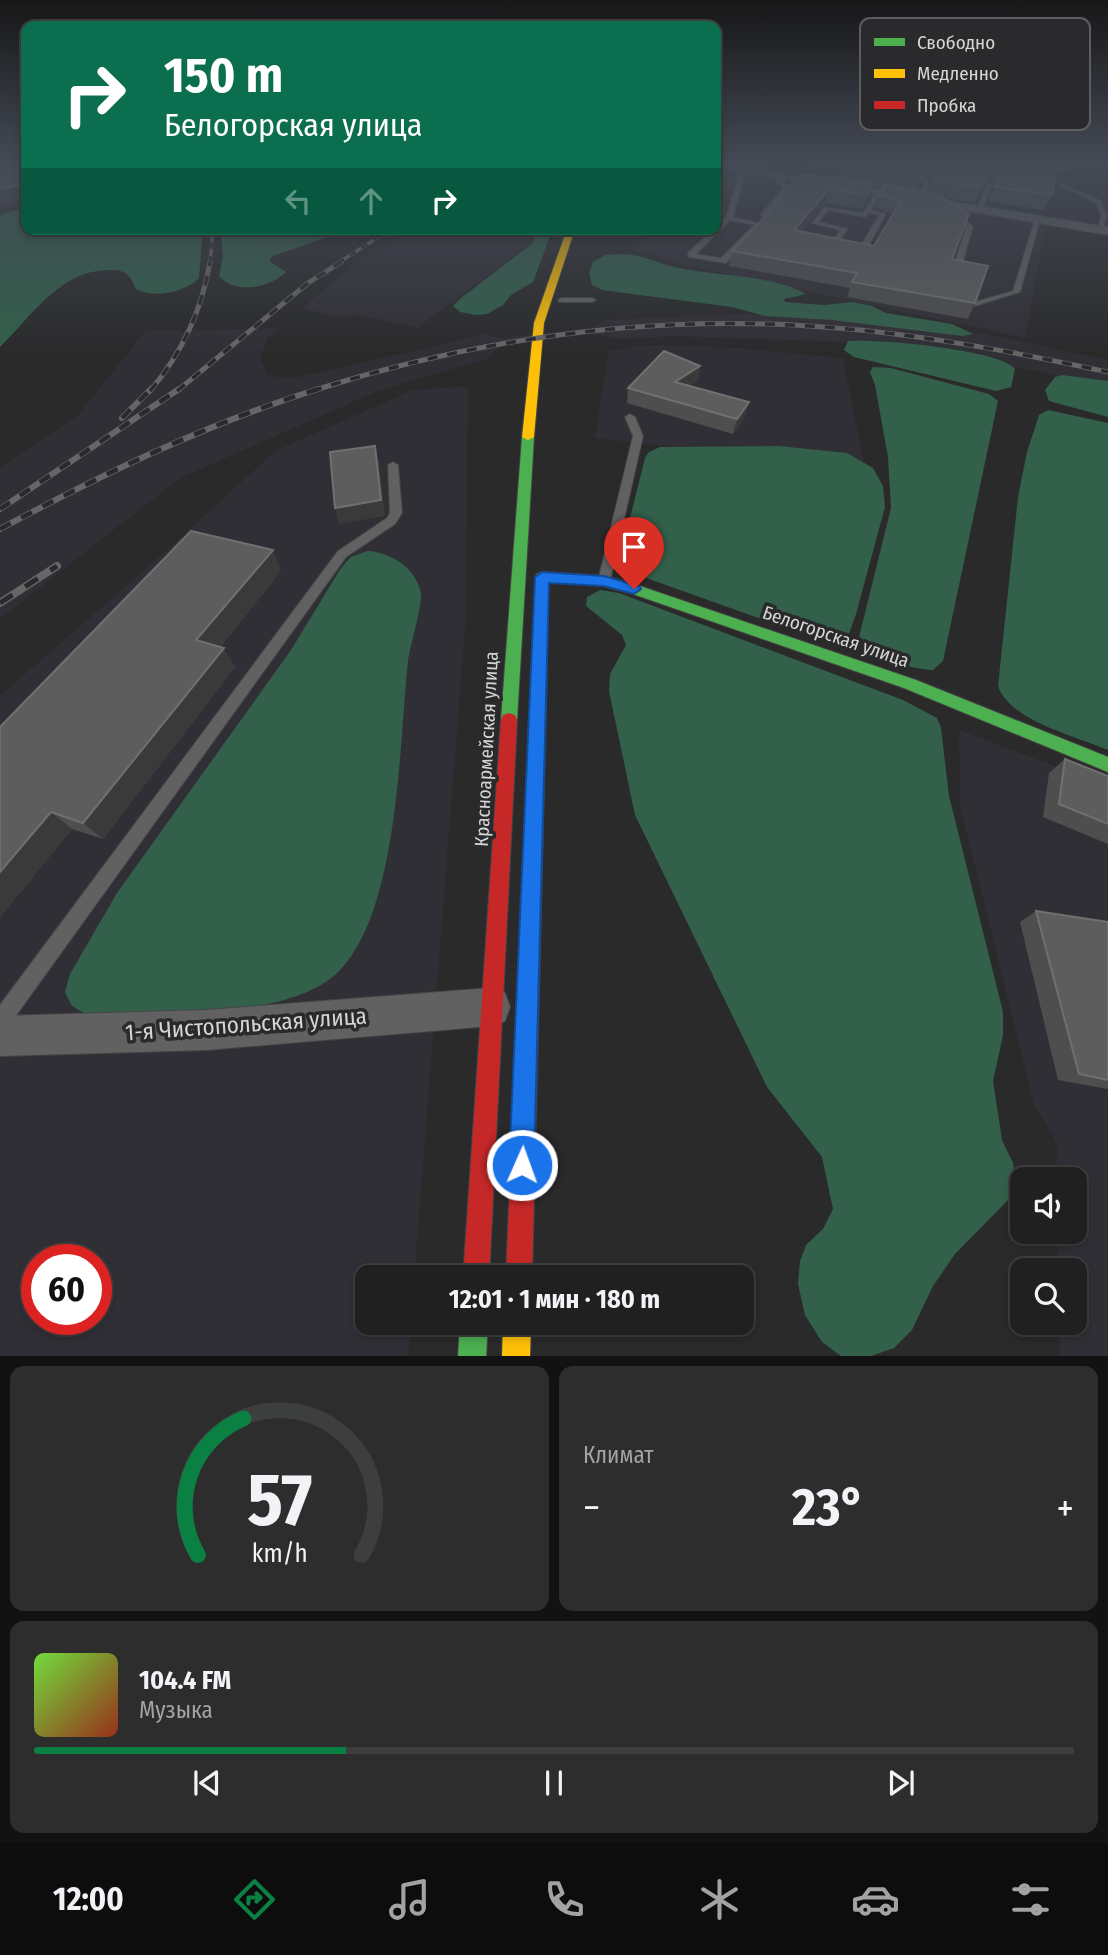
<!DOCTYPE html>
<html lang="ru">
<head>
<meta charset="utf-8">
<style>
	:root { --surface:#202020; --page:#2d2d2d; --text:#f1f3f6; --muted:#a2a3a5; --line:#3d3e3e; --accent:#0b8043 }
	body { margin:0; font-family:"Fira Sans Condensed",sans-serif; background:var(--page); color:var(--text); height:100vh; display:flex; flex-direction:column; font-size:26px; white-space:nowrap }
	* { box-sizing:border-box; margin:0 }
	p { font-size:23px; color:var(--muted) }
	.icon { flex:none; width:38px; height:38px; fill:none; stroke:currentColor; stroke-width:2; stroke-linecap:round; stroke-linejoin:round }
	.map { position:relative; height:1356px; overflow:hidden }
	.details { display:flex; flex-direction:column; gap:10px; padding:10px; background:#121212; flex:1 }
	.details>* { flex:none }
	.banner { position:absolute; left:21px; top:21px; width:700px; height:214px; border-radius:14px; box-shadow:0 4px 10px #0003,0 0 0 2px var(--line); background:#0b6e4f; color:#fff; overflow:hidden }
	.controls { position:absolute; left:1010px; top:1167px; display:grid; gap:14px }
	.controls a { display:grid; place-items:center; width:77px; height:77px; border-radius:14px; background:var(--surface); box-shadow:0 4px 10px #0003,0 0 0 2px var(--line); font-size:35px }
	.speed { position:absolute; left:21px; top:1244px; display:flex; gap:14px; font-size:35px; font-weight:700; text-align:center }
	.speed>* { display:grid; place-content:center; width:91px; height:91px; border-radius:50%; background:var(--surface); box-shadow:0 4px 10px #0003,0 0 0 2px var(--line); line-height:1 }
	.speed .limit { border:10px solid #d22; background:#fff; color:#111 }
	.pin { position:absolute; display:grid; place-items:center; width:60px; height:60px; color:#fff; margin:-72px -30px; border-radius:50% 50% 50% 0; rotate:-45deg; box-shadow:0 0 7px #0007 }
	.pin .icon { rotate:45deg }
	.me { position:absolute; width:77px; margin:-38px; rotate:2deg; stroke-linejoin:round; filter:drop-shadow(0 0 5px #0008) }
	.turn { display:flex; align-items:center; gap:24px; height:147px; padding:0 28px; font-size:32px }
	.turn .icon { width:91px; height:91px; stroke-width:2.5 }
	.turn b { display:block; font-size:49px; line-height:60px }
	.lanes { display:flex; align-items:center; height:66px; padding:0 28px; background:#0003; justify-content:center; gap:35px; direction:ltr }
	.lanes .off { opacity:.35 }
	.big { font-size:52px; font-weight:700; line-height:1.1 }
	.details .widget { flex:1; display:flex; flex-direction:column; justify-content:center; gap:10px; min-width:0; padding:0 24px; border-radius:14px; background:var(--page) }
	.details .dial { align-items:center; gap:0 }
	.dial svg { height:182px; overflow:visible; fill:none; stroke:var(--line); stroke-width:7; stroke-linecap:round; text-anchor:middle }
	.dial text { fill:var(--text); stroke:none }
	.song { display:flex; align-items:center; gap:21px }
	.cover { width:84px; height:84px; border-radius:10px; background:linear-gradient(135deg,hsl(100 70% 55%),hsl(10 70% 35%)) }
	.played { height:7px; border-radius:4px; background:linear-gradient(90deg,var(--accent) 30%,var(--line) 30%) }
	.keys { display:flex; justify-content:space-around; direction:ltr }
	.heat { display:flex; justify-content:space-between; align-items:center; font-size:38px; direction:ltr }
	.details .tiles { flex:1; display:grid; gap:10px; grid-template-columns:1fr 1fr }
	.widget:last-child { grid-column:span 2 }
	.trip { position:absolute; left:355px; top:1265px; width:399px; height:70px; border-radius:14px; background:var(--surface); box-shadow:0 4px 10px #0003,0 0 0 2px var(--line); font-weight:700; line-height:70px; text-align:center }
	.menu { display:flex; height:112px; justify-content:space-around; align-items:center; background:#0d0d0d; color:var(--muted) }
	.menu .icon { width:49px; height:49px }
	.menu .selected { color:var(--accent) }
	.menu b { font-size:32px; color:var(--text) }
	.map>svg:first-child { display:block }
</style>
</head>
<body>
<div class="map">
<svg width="1108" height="1357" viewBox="0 0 1108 1357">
	<rect width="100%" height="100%" fill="#2a2a2b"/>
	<!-- built -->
	<g fill="#312f36" fill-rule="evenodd">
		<polygon points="813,163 1108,163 1108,227 802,175"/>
		<polygon points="721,170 1046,224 1025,338 681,264 634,250 656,229 716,229 716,175"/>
		<polygon points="413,229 534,229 529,245 417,328 360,315 334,316 302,308 358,261"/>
		<polygon points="747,314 830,316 986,334 1108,360 1108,387 981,359 842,342 677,336 616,339 594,334 502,344 489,358 380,390 180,478 0,619 0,468 78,416 145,331 279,328 268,337 260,359 267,374 280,378 299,377 486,334 500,338 591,328 606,320"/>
		<polygon points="649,345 739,348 843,358 865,469 595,438 609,351"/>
		<path d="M 468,386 L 465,627 L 414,1277 L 368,1278 L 368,1323 L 411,1323 L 408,1356 L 0,1356 L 0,696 L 165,552 L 275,451 L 413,390 ZM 37,1260 L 96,1260 L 96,1320 L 37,1320 Z"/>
		<polygon points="959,730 1108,786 1108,1356 1060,1356 1059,1323 1074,1323 1074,1270 1058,1270 1058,1232 1074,1232 1074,1180 1057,1179 1057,1143 1034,1104 960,806"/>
	</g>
	<!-- forest -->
	<g fill="#32604b">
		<path d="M 26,207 L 26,229 L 203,229 L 199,278 C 186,292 154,299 136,289 C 130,274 125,269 108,270 C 59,271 32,316 0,347 L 0,215 Z"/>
		<path d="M 220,229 L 318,229 L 330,236 L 273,256 L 269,261 L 286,272 C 269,288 236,295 219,276 L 223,256 Z"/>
		<polygon points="536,229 547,229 550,236 533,282 511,295 503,305 487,314 476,315 460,312 453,306 461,298 533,243"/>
		<path d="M 620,254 C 640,254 658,263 678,268 C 711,275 778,276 806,294 L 784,299 L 785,302 L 823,305 L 853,302 L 872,306 L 886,313 L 952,324 L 973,334 L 962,336 L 832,320 L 765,316 L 732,307 L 602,290 L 592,285 L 589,273 L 593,262 L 606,255 Z"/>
		<path d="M 848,341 C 877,339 998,349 1015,369 L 1011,387 L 996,391 L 854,357 L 844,350 Z"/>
		<path d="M 873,367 L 891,368 L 989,394 L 998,401 L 943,661 L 933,670 C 914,669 866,659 858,641 L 891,508 L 888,457 L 875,385 L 870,372 Z"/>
		<polygon points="1062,375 1108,381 1108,417 1049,401 1045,390 1055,377"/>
		<path d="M 1048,410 L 1108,423 L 1108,750 C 1075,736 1010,721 998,686 L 1018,497 L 1027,452 L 1039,415 Z"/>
		<polygon points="779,446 847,453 873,468 883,486 885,507 856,614 849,634 839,640 809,636 621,569 619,562 645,458 649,452 660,447"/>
		<path d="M 367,551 C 391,552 416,568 421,593 C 423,603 410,646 408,661 C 399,745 399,916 336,974 C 286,1020 154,1013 89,1016 L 72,1006 L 65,992 L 70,974 L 117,893 L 291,650 L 341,568 L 351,557 Z"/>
		<polygon points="600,590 619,593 903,700 937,718 941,728 949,796 1003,1012 1003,1035 993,1081 1002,1140 1013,1163 1015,1180 1012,1196 955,1254 933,1286 912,1330 894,1348 871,1356 841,1356 822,1342 805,1315 798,1284 800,1261 806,1245 823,1229 833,1209 822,1157 767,1087 635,815 609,691 610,674 626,645 622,635 586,606 587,597"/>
	</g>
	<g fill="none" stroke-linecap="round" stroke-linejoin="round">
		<defs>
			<g id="lane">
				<polygon points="763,163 769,163 758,174 754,174"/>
				<polygon points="879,163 887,163 927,179 930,186 920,201 915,200 924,186 922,181"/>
				<polygon points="1000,163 1054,168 1095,163 1108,164 1054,172"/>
				<path d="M 741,170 L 746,171 L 733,217 L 762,224 L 726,263 L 688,257 L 688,253 L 726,217 ZM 730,220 L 754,225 L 721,258 L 696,254 Z"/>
				<polygon points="782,177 786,177 783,182 791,187 765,216 761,216 761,214 784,187 776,182"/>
				<polygon points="990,183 993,185 981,210 976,211 987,185"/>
				<polygon points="1060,183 1101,201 1107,215 1103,231 1098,230 1101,215 1096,203 1060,185"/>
				<path d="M 876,192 L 881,193 L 871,210 L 886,214 L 864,254 L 828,248 L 840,230 L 812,223 L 824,207 L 863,213 ZM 828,210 L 865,217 L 869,213 L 879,215 L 859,249 L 836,245 L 848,229 L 819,222 Z"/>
				<polygon points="949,211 973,226 962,265 958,267 954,265 966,227 947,214"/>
				<polygon points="1035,219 1040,220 1020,292 975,306 975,302 1013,291"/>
				<polygon points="562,298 592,298 596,300 592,302 559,302 558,300"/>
				<polygon points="630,414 635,417 643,436 610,581 604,585 598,581 633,436 625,417"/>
				<polygon points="393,462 398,465 402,513 395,524 346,557 7,1028 0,1031 0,1005 338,551 387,518 390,513 388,465"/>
			</g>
			<g id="street">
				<polygon points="716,163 1108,227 1108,235 716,168"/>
				<polygon points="491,988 505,993 510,1007 505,1021 491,1026 207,1050 0,1056 0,1016 207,1010"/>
			</g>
			<g id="fast">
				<polygon points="528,434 534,437 517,720 515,725 509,727 503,725 501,720 522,437"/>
				<polygon points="542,572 604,576 634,584 916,680 1108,757 1108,772 904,688 630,593 604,586 537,580 535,577 537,574"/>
				<polygon points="541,606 548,611 546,702 544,707 532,707 530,702 534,611"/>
				<polygon points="460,1323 488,1323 486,1357 458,1357"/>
			</g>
			<g id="slow">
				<polygon points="567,229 575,229 544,323 534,437 528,440 522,437 534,323"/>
				<polygon points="503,1323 531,1323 530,1357 502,1357"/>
			</g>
			<g id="jam">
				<polygon points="538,695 544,697 546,702 532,1278 506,1278 530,702 532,697"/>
				<polygon points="509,713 515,715 517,720 489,1278 463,1278 501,720 503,715"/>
			</g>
		</defs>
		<!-- lane casing -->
		<use href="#lane" stroke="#454546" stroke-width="2"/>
		<!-- street casing -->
		<use href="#street" stroke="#454546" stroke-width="2"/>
		<!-- fast casing -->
		<use href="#fast" stroke="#454546" stroke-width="2"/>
		<!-- slow casing -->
		<use href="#slow" stroke="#454546" stroke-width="2"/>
		<!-- jam casing -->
		<use href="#jam" stroke="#454546" stroke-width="2"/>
		<!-- lane -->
		<use href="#lane" fill="#616162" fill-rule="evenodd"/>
		<!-- street -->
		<use href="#street" fill="#616162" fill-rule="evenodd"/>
		<!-- fast -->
		<use href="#fast" fill="#4caf50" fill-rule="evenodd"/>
		<!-- slow -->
		<use href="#slow" fill="#ffc107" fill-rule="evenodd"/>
		<!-- jam -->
		<use href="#jam" fill="#c62828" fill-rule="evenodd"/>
		<defs>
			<g id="rail-far3">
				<polyline points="210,263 213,229"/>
				<polyline points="338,263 391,229"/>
			</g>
			<g id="rail-far2">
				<path d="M 150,391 C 182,353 202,310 210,262"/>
				<polyline points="177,391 308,283 341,262"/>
				<path d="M 312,391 C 472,340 641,315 809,326 C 910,332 1009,351 1108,372"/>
			</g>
			<g id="rail-far1">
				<polyline points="122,418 151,389"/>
				<polyline points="0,509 179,389"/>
				<path d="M 0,529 C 103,474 206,424 318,389"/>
			</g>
			<polyline id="rail" points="0,603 57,566"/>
		</defs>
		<!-- rail-far3 casing -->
		<use href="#rail-far3" stroke="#666" stroke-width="3.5"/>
		<!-- rail-far2 casing -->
		<use href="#rail-far2" stroke="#666" stroke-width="5"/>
		<!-- rail-far1 casing -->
		<use href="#rail-far1" stroke="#666" stroke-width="6"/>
		<!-- rail casing -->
		<use href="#rail" stroke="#666" stroke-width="8"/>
		<!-- rail-far3 -->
		<use href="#rail-far3" stroke="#2a292c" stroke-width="2.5" stroke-dasharray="7" stroke-linecap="butt"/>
		<!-- rail-far2 -->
		<use href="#rail-far2" stroke="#2a292c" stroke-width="3.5" stroke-dasharray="10" stroke-linecap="butt"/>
		<!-- rail-far1 -->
		<use href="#rail-far1" stroke="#2a292c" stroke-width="4.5" stroke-dasharray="12" stroke-linecap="butt"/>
		<!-- rail -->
		<use href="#rail" stroke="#2a292c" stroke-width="5" stroke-dasharray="15" stroke-linecap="butt"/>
	</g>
	<!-- wall -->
	<g fill="#4e4e4f" fill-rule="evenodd">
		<path d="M 841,163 L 1058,163 L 1052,195 L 1044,210 L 988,201 L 995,186 L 991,181 L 986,183 L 975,203 L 940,197 L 952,259 L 975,303 L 968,319 L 847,297 L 850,288 L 729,266 L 732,251 L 773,207 L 774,203 L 835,179 L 839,166 ZM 923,175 L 928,177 L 932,183 L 928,192 L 917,191 ZM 873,186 L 884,188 L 879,195 L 875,208 L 893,214 L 874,246 L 801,232 L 825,203 L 862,209 L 870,197 Z"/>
		<polygon points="700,366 698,380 689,386 745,417 733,434 627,403 628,388"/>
		<polygon points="281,571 220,647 235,667 103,839 72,829 0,917 0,727"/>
		<polygon points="1065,759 1108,776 1108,844 1043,817 1049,773"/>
		<polygon points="1036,911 1108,922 1108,1089 1058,1080 1020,922"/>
	</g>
	<!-- shaded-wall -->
	<g fill="#3a3a3b">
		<polygon points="997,167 991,181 986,183 975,203 981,188 992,169"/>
		<polygon points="26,183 26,200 0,206 0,190"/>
		<polygon points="874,183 870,197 862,209 867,195"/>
		<polygon points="829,189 825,203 790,245 794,230"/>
		<polygon points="700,366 698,380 673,397 675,382"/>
		<polygon points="749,402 745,417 733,434 737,419"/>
		<polygon points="375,446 379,462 385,516 339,524 335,508"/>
		<polygon points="273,550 281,571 209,660 196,640"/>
		<polygon points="224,648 235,667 103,839 83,823"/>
		<polygon points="51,812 72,829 0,917 0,872"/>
	</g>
	<!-- building -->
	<g fill="#5d5d5e" stroke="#707070" stroke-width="2">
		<polygon points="0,163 9,163 26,174 26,183 0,190"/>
		<polygon points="841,163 911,163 925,169 922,178 839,166"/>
		<polygon points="933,163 1058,163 1052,195 994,187 1002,172 997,167 992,169 981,188 933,180 938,171"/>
		<polygon points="799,174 874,183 867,195 829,189 794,230 874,246 901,201 879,195 885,185 934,193 969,214 952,259 988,266 975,303 852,282 857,273 732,251 777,204 774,203"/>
		<polygon points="664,351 700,366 675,382 749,402 737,419 628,388"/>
		<polygon points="375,446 381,500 335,508 330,452"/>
		<polygon points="191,531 273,550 196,640 224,648 83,823 51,812 0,872 0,727"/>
		<polygon points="1065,759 1108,776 1108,824 1059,804"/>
		<polygon points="1036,911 1108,922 1108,1080 1079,1074"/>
	</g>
	<!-- sky -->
	<linearGradient id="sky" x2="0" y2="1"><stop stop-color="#171718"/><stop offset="0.46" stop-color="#444a55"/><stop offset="1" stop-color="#444a55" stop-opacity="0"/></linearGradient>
	<rect width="1108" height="353" fill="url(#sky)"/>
	<!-- route -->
	<polygon fill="#1a73e8" stroke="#114b97" stroke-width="2" points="542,572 604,576 639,586 641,589 634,594 604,586 549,583 534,1165 531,1173 522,1177 513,1173 509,1165 535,577"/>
	<g text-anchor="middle" stroke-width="7" stroke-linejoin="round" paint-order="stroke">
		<!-- street labels -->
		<g font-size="19" fill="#d5d5d6" stroke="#2a292c">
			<text transform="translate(836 636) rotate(19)" y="7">Белогорская улица</text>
			<text transform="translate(486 749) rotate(-87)" y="7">Красноармейская улица</text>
		</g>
		<!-- near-street labels -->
		<g font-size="23" fill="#d5d5d6" stroke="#2a292c">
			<text transform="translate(246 1024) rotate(-4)" y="8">1-я Чистопольская улица</text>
		</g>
	</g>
	<!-- legend -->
	<rect x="860" y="18" width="230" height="112" rx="10" fill="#2a292c" stroke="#5d5d5f" stroke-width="2"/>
	<rect x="874" y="38" width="31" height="8" fill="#4caf50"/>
	<rect x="874" y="69" width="31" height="9" fill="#ffc107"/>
	<rect x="874" y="101" width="31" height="8" fill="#c62828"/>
	<g font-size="19" fill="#d5d5d6">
		<text x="917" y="49">Свободно</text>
		<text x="917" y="80">Медленно</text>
		<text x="917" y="112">Пробка</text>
	</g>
</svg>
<div class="controls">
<a><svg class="icon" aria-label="sound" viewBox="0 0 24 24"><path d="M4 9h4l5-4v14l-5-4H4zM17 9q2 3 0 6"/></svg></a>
<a><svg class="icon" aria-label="search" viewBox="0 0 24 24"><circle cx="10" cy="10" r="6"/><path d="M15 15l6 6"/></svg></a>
</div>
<div class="speed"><div class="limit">60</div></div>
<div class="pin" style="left:634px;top:589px;background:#d93025"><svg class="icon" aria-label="arrive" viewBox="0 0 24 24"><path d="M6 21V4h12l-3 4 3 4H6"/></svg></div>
<svg class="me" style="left:522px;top:1165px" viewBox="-20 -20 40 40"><circle r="17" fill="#1a73e8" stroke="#fff" stroke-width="3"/><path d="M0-11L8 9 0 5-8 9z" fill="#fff"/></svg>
<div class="trip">12:01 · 1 мин · 180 m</div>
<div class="banner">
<div class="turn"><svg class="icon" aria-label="right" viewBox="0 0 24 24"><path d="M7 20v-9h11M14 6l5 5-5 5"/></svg><div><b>150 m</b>Белогорская улица</div></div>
<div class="lanes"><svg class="icon off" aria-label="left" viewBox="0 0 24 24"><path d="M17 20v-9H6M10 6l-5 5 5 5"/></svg><svg class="icon off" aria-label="ahead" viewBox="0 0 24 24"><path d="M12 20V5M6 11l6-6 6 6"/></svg><svg class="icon" aria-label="right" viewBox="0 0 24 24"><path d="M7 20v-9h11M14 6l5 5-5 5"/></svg></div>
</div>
</div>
<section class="details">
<div class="tiles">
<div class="widget dial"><svg viewBox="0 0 100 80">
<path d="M14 69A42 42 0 1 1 86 69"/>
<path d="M14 69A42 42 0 0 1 34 9" stroke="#0b8043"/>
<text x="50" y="56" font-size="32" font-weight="700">57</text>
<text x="50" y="72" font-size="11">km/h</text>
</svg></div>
<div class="widget"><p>Климат</p>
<div class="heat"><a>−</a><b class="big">23°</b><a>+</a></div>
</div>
<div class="widget">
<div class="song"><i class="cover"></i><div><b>104.4 FM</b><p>Музыка</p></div></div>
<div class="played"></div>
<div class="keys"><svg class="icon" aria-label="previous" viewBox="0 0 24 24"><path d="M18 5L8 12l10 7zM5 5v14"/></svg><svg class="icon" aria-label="pause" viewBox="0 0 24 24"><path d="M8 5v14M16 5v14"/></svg><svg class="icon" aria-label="next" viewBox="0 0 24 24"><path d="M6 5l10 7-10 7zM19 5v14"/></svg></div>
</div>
</div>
</section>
<nav class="menu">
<b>12:00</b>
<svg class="icon selected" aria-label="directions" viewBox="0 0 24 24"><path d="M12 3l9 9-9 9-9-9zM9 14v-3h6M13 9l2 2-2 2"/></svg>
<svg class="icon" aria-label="music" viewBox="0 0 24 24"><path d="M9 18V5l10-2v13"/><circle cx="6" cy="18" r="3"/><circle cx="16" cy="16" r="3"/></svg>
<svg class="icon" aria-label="phone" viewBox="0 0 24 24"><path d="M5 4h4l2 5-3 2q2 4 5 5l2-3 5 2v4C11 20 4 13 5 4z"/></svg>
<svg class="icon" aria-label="climate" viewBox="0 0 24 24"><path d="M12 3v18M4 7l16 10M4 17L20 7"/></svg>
<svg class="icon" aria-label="car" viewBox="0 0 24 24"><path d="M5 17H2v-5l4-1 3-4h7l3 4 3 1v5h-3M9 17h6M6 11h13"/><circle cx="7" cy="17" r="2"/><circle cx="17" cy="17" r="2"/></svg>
<svg class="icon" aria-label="filters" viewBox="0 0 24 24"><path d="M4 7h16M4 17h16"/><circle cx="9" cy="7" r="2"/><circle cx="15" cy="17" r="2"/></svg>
</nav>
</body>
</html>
